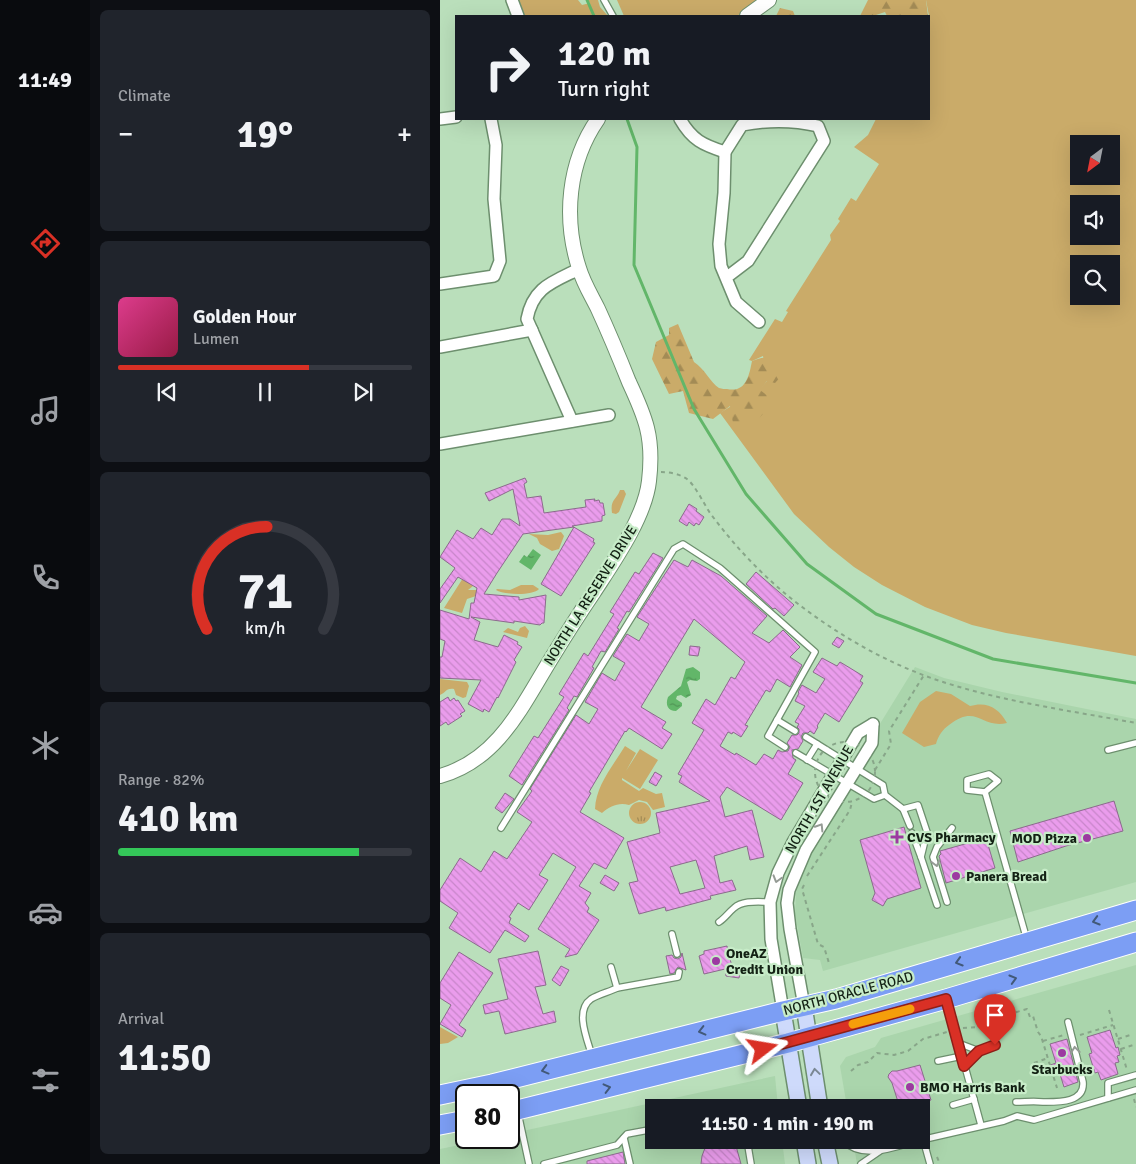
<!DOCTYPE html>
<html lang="en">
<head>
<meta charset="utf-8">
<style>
	:root { --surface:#171b24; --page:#20242c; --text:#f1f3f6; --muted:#9ea1a6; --line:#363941; --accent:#d93025 }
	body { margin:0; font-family:Signika,sans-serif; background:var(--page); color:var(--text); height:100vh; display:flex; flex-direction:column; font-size:19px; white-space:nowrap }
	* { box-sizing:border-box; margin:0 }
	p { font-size:16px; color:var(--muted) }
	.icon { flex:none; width:28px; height:28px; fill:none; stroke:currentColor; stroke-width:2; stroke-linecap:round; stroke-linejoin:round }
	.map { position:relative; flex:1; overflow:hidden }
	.drawer { display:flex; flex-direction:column; gap:10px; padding:10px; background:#0d0f14; width:350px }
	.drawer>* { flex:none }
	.hud { position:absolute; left:15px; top:15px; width:475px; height:105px; border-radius:0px; box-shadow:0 5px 20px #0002; background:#171b24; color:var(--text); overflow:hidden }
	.needle { width:32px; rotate:212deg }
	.controls { position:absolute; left:630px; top:135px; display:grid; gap:10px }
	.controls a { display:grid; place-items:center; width:50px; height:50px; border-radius:0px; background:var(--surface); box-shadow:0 5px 20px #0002; font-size:25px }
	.speed { position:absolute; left:15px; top:1084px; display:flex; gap:10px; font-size:25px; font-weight:700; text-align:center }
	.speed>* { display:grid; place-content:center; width:65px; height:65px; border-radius:50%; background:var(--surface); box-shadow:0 5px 20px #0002; line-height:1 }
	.speed .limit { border:2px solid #111; border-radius:8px; background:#fff; color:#111 }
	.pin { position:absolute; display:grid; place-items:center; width:42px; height:42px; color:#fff; margin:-51px -21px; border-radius:50% 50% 50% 0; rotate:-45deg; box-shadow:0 0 5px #0007 }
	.pin .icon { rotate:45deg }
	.me { position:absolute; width:55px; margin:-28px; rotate:76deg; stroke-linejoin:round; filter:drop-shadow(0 0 4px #0008) }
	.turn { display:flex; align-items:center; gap:18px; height:105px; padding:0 20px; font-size:22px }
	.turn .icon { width:65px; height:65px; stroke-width:2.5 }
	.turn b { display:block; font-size:35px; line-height:42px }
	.big { font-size:38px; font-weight:700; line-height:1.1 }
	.drawer .card { flex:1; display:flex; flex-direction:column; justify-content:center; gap:8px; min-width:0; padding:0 18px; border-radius:8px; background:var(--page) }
	.drawer .dial { align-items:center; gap:0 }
	.dial svg { height:130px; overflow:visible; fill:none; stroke:var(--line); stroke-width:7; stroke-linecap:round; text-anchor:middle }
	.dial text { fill:var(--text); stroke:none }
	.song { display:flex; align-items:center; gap:15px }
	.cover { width:60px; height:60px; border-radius:8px; background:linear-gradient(135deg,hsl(330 70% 55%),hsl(340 70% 35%)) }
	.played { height:5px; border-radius:2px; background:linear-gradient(90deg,var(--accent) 65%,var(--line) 65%) }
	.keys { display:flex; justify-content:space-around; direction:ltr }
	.heat { display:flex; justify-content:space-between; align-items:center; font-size:28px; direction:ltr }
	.charge { height:8px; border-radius:4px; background:linear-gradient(90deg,#34c759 82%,var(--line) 0) }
	.trip { position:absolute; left:205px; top:1099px; width:285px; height:50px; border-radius:0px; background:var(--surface); box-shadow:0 5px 20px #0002; font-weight:700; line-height:50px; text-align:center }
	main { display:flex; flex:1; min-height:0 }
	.tabs { display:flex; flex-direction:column; width:90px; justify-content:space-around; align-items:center; background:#090b0e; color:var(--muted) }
	.tabs .icon { width:35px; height:35px }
	.tabs .current { color:var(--accent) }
	.tabs b { font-size:22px; color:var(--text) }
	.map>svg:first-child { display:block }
</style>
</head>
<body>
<main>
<nav class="tabs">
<b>11:49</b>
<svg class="icon current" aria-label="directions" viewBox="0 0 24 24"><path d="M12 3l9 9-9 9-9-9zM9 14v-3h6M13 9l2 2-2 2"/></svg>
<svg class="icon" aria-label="music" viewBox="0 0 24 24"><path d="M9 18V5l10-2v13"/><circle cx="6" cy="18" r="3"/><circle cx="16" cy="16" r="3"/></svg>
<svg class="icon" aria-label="phone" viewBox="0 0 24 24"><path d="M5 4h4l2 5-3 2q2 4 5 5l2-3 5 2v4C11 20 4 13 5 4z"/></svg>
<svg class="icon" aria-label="climate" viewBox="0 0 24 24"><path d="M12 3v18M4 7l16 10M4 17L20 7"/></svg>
<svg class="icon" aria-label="car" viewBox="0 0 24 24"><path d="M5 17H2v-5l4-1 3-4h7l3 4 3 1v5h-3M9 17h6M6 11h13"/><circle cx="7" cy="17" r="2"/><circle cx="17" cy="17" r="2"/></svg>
<svg class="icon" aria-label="filters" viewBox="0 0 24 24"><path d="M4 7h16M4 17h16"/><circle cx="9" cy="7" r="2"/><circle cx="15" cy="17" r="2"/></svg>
</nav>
<section class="drawer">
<div class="card"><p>Climate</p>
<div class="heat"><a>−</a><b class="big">19°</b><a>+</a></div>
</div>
<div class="card">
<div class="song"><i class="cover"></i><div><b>Golden Hour</b><p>Lumen</p></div></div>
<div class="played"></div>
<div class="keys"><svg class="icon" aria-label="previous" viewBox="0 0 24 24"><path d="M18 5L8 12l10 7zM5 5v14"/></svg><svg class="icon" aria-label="pause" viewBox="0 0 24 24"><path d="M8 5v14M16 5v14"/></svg><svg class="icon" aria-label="next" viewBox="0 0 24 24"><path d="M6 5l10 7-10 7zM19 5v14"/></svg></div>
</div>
<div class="card dial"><svg viewBox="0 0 100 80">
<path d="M14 69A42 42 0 1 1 86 69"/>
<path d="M14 69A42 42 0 0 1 51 6" stroke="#d93025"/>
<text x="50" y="56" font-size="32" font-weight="700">71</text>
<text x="50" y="72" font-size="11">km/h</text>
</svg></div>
<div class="card"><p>Range · 82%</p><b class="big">410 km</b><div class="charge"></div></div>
<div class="card"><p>Arrival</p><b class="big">11:50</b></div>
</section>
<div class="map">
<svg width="696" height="1164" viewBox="0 0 696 1164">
	<defs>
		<pattern id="forest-firs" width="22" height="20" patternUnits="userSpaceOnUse" patternTransform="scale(1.25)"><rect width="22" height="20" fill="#caab69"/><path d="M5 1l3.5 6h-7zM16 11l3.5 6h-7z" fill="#a38b55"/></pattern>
		<pattern id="park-tufts" width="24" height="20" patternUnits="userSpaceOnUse" patternTransform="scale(1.25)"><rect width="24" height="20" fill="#caab69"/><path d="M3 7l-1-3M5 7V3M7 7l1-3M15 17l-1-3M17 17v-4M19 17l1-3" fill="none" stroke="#a38b55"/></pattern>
		<pattern id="water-ripples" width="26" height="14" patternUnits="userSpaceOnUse" patternTransform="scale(1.25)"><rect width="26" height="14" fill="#62b669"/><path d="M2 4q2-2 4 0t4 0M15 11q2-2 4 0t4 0" fill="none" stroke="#509455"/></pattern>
		<pattern id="building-back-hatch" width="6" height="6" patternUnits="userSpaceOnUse" patternTransform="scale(1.25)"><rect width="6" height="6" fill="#ea9cec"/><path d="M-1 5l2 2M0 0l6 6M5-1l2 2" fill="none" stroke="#c886ca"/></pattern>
	</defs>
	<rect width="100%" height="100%" fill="#badfbb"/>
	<!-- built -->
	<g fill="#aad5ac">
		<polygon points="475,667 504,678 562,692 696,719 696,882 383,971 380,960 363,958 355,913 356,893 359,878 371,853 437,745 439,736 438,727"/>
		<polygon points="696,965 696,1164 417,1164 413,1140 481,1140 481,1108 407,1107 400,1066 406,1057 435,1047 441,1038"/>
		<polygon points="335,1076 338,1107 214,1108 214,1140 342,1140 345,1164 0,1164 0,1149 54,1138 69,1138 69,1134"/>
	</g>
	<!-- grass -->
	<g fill="#caab69" fill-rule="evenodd">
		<polygon points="79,0 138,0 142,5 150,3 147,0 158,0 160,7 168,16 85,16"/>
		<polygon points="177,0 320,0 297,16 184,16"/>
		<path d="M 486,0 L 696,0 L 696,656 L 566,633 L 532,625 L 485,607 L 442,585 L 414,567 L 389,547 L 354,514 L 280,413 C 296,402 315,396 327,381 L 323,356 L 312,361 L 309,360 L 335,319 L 342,322 L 348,312 L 346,311 L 391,240 L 390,235 L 400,221 L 398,219 L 411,198 L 416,201 L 439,164 L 414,147 L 428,135 L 436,119 L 489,119 L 489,16 ZM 639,144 L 671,144 L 671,176 L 639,176 ZM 639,204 L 671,204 L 671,236 L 639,236 ZM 639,264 L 671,264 L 671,296 L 639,296 Z"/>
		<path d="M 180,490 L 184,490 L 186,494 L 179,512 L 176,514 L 172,513 C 170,499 176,501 180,490 Z"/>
		<polygon points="121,532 124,536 119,549 112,551 100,544 97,538 89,534 108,535"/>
		<polygon points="23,578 33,586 28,590 38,590 36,596 27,599 22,613 4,608"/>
		<path d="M 81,585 L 93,585 L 99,589 C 93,596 64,595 56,590 L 57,589 L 70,590 Z"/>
		<polygon points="85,626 89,631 87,638 63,632 68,628 78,632 80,628"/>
		<path d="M 0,679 L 27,682 L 29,686 L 26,697 L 23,698 L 16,695 L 14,689 C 5,688 6,693 0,695 Z"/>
		<path d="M 496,691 L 511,694 L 530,706 C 547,701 559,708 567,723 C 541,729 537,703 509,725 C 503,729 498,736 496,744 L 484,747 L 462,733 L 480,702 Z"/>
		<path d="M 185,746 L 196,753 L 186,771 L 200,749 L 218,760 L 200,789 L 182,778 L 182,780 L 199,791 L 203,788 L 216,794 L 222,793 L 225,807 L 213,810 L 207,802 L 199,800 L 189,805 C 179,802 170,806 162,813 L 155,809 C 156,785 173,766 185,746 Z"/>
		<polygon points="0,1027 18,1037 8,1043 0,1044"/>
	</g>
	<!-- forest -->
	<g fill="url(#forest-firs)">
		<polygon points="428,0 486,0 488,16 447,16 445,12 433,16 420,16"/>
		<polygon points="340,8 353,11 355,16 336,16"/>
		<path d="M 238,324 L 254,362 C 264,368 271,383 279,388 C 282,389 285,389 287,389 C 306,393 309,376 312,361 C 330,354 333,358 345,372 L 335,383 L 327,381 L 320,390 L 329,397 C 326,413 319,422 304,428 L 293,423 L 290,406 L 273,419 L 249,413 L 243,391 L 229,394 L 212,359 L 216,342 L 229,335 L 229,328 Z"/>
	</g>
	<!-- park -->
	<circle fill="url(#park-tufts)" cx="200" cy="813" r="11"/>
	<!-- water -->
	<g fill="url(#water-ripples)">
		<polygon points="93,549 101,555 91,570 79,562 84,555 87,557"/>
		<path d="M 253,667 L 260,672 L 260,679 L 257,681 L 250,680 L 247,682 L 251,695 L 246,698 L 241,695 L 237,696 L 236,699 L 242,703 L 242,706 L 236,711 C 228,711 225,705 228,697 L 241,686 L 246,669 Z"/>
	</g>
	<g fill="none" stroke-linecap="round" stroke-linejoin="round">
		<!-- stream -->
		<g stroke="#62b669" stroke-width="3">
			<polyline points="147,0 154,16"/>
			<polyline points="187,119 197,147 194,265 254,409 306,494 367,564 436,614 553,659 696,683"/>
		</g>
	</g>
	<!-- building -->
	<g fill="url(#building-back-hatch)" stroke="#8b6b8c" fill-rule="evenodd">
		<polygon points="85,478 87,482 84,484 87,498 101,496 104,513 146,507 145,500 155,499 154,501 159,500 160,503 163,503 165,515 162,516 162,521 132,526 154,539 153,542 155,543 121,596 101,584 134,527 83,534 57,573 44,594 79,597 79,600 106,595 104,623 102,623 100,625 74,621 74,623 31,617 40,622 34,640 58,647 64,635 78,642 77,644 82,647 74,660 76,662 58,698 57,697 49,712 44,709 43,712 28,704 41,680 0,678 0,657 2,657 5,641 0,639 0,610 29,619 31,603 34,603 37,588 18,577 0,603 0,589 15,568 0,557 17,530 33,539 41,528 52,535 62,519 70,519 80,526 73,489 49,501 45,493"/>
		<polygon points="249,504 257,509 256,511 264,517 259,525 256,523 254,526 249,522 247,526 239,521"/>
		<polygon points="213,553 223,558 189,612 187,611 177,628 179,629 165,652 161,651 152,667 154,668 137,697 134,696 127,708 129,710 82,785 69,776 94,736 98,738 124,697 119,694 144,653 148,656 174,614 170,612 195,572 199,574"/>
		<path d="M 234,560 L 248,567 L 252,560 L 281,576 L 327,616 L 312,633 L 329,643 L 343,630 L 360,647 L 350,657 L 362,665 L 350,687 L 337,679 L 330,692 L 326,690 L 305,725 L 308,726 L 301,737 L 293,732 L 292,734 L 288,732 L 280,746 L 295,755 L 296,753 L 316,765 L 324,754 L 333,759 L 338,750 L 342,752 L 348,751 L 350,747 L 347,743 L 352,735 L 357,735 L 359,733 L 359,729 L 357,727 L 359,724 L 355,722 L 365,706 L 355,701 L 359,693 L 358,692 L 362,685 L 376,693 L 385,679 L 373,672 L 382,658 L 397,666 L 400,662 L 410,668 L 423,676 L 420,681 L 423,683 L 399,722 L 385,713 L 377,726 L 378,727 L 374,734 L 370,731 L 368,733 L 363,733 L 361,737 L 363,741 L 358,749 L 352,750 L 353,758 L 356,760 L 348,774 L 363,783 L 341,820 L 287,787 L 280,797 L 285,817 L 312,810 L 324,857 L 310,860 L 307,846 L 274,856 L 280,883 L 292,880 L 296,890 L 270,896 L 271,899 L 226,911 L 225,907 L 199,914 L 189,883 L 198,881 L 187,842 L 220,833 L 216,813 L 270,801 L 239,782 L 242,776 L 238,774 L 264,730 L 252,723 L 266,699 L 275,705 L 291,677 L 295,679 L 305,662 L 254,619 L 201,707 L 226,722 L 222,728 L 232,734 L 222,749 L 189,728 L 186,732 L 185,731 L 149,792 L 151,793 L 140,812 L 184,838 L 166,869 L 154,863 L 139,886 L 151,893 L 145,903 L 149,908 L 147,912 L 159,920 L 137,954 L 125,957 L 130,949 L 98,929 L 136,867 L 113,853 L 99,875 L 108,880 L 89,910 L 78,903 L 69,917 L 71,918 L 69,923 L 89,936 L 85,942 L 65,930 L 50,953 L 9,928 L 18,913 L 0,901 L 0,890 L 20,858 L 41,872 L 54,851 L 67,859 L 92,822 L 77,812 L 92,791 L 90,789 L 136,715 L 149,724 L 158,709 L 145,702 L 162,673 L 175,681 L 176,679 L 185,663 L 173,656 L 187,634 L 199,641 L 209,624 L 197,617 ZM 256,860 L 265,888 L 240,894 L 230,867 Z"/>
		<polygon points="316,572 354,605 344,616 335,608 333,609 306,584"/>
		<polygon points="397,637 404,641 399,648 392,644"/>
		<polygon points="250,646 260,647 258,656 249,655"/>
		<polygon points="8,697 10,701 14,698 16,701 18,700 25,711 20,714 22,716 8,725 6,722 0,726 0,702"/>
		<polygon points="215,772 222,776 216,786 209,782"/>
		<polygon points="65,793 74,799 62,813 55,808"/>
		<polygon points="674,801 683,831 626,846 578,862 570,831"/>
		<polygon points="464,827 481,888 447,899 443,906 432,900 435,893 420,840"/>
		<polygon points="546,838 555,868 506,883 499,856 501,854 500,851"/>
		<polygon points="165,875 179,883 174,891 160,883"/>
		<polygon points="287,946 292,967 301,968 299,978 286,976 285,969 264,974 259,956 264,954 264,951"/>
		<polygon points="98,951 106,985 95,987 103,1014 114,1011 116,1022 65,1034 59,1011 45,1014 43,1005 68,999 58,959"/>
		<polygon points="19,952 53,973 19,1025 26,1030 22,1037 0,1024 11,1005 0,998 0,983"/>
		<polygon points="242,953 246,970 238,967 234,973 230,974 226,956 232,955 234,958 238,959 241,957"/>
		<polygon points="121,966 129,970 120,986 112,980"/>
		<polygon points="670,1030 676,1048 678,1047 680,1055 677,1056 679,1062 675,1063 678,1074 661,1080 658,1072 655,1073 649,1054 652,1053 647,1037"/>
		<polygon points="627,1039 638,1082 624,1087 619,1071 611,1074 608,1066 616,1063 610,1044"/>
		<polygon points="480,1065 491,1100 471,1108 460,1108 452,1083 448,1077 449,1074 452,1071 457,1071"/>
		<polygon points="283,1140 299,1140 296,1146 301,1164 261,1164 262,1156 265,1148 270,1144"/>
		<polygon points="183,1152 185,1164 147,1164 147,1161"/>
	</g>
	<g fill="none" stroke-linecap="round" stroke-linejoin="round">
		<defs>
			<g id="service">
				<polyline points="164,0 173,16"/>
				<polyline points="337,720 355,731"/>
				<polyline points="366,737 443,785 445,795 463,809 470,826"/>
				<polyline points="668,750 696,743"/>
				<polyline points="356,753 434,799 445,795"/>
				<polyline points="367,760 377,744"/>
				<polygon points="549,774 558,781 545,792 527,790 527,780"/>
				<polyline points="545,792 587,940"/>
				<polyline points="463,809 478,805 487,832 481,857 497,905"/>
				<polyline points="61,828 234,549 243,544 280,568 375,652 328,736 345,747"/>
				<polyline points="472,833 481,857"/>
				<polyline points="507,902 493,857 497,847 512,828"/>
				<path d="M 279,922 C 285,918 288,913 294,908 C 303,900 318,902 330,902"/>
				<polyline points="232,934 237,954"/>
				<polyline points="177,988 238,977 239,972"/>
				<polyline points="507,1001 541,1125"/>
				<polyline points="518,1043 539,1051"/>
				<path d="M 152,1056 C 148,1041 134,1011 151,999 C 159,994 169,992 177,988 L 171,967"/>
				<polyline points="498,1061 522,1056"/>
				<polyline points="525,1066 539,1051 555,1045"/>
				<polyline points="668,1098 668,1083 696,1075"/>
				<path d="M 576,1102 C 585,1102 594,1101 603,1102 C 618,1102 645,1103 643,1082 L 628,1022"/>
				<polyline points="513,1105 534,1099"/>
				<polyline points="78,1113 89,1164"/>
				<polyline points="184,1138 190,1164"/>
				<polyline points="483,1139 490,1164"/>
				<polyline points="307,1140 311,1164"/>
				<path d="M 402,1140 C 424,1161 454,1147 480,1140"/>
				<polyline points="481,1140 564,1121 577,1116 594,1120 696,1090"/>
				<polyline points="104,1164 177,1145 187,1134 214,1129"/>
				<polyline points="421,1164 440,1151"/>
			</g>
			<g id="minor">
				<polyline points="72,0 78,16"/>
				<polyline points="0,119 16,117"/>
				<path d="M 240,119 C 252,140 263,145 285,152"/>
				<path d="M 287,277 L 308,261 L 384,141 L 378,126 C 353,120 328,120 302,125 L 285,152 L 284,193 L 279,244 L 281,266 L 296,302 L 319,322"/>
				<polyline points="0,284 54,276 60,261 54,199 56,145 51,119"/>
				<polyline points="0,347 92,330"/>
				<path d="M 132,421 L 87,319 C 93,287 113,282 139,269"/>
				<polyline points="0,444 169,415"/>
				<polyline points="364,1006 350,929 347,903 349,890 366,850 432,743 433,724"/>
				<polyline points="343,1011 331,939 330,902 338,873 353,842 418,733 433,724"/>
			</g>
			<g id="tertiary">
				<polyline points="307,16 329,0"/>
				<path d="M 0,776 C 58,760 82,706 111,659 C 125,636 139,614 154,592 C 174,561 205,517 209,481 C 211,464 211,444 207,428 C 203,412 196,397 189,382 C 179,357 169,333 158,309 C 151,295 143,282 139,268 C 123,218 128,162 158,119"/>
			</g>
			<g id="secondary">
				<polyline points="364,1006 380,1108"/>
				<polyline points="343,1011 359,1108"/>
				<polyline points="364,1140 368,1164"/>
				<polyline points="385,1140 390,1164"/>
			</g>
			<g id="trunk">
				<polyline points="0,1095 52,1084 343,1011 396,999 696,910"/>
				<polyline points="69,1112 348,1043 506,999 696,942"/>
				<polyline points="0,1125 26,1120"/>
			</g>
		</defs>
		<!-- service casing -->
		<use href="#service" stroke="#6d8f6e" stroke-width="8"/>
		<!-- minor casing -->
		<use href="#minor" stroke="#6d8f6e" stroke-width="14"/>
		<!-- tertiary casing -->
		<use href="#tertiary" stroke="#6d8f6e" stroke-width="16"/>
		<!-- secondary casing -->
		<use href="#secondary" stroke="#6d8f6e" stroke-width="18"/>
		<!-- trunk casing -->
		<use href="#trunk" stroke="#fff" stroke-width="21"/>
		<!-- path -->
		<g stroke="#88a689" stroke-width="2" stroke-dasharray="4 4" stroke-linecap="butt">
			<path d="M 221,472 C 229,472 240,474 247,479 C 255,485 264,504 270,513 C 293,544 319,572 348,596 C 394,633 447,664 503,682 C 565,702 632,711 696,723"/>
			<circle cx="405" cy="772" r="30"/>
			<polyline points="435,770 451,744 449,731 484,675"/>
			<polyline points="367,876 410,810 412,802"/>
			<polyline points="364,885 362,889 378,944 384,947 389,963"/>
			<polyline points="669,1010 687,1070"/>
			<polyline points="523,1028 538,1027 549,1020 587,1009 590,1017 593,1016 598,1032 601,1036 617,1088"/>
			<polyline points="640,1035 673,1025"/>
			<polyline points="678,1039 693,1034"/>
			<polyline points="603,1041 624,1035"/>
			<polyline points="681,1049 696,1044"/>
			<polyline points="594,1063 608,1058"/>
			<polyline points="411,1071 418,1065 428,1062 437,1053 454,1055 468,1051 483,1039 507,1032"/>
			<polyline points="694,1099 696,1107"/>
			<polyline points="497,1157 500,1164"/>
		</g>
		<!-- service -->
		<use href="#service" stroke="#fff" stroke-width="5.5"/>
		<!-- minor -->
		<use href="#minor" stroke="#fff" stroke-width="11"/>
		<!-- tertiary -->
		<use href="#tertiary" stroke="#fff" stroke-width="14"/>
		<!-- secondary -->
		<use href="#secondary" stroke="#cedafb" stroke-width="15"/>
		<!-- trunk -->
		<use href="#trunk" stroke="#7c9ef4" stroke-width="19"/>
	</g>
	<!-- one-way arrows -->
	<defs><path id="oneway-chevron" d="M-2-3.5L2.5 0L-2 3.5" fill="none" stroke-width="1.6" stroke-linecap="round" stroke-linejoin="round" transform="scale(1.25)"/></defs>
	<g stroke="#959b95">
		<use href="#oneway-chevron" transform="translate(380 827) rotate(-58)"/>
		<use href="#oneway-chevron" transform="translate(496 863) rotate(75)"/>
		<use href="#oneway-chevron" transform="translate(337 879) rotate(106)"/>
		<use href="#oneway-chevron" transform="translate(635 1050) rotate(-97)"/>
	</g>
	<g stroke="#425979">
		<use href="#oneway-chevron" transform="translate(656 921) rotate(164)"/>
		<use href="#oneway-chevron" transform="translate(519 962) rotate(163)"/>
		<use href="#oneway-chevron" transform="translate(573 979) rotate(-16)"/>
		<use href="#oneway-chevron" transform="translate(262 1031) rotate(166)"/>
		<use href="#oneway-chevron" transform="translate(105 1070) rotate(165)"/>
		<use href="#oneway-chevron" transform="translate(167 1088) rotate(-14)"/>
	</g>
	<use stroke="#7a8793" href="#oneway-chevron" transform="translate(375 1072) rotate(-98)"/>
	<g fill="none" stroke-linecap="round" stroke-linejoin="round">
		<defs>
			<polyline id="route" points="323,1049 506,999 524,1066 539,1051 555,1045"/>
		</defs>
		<!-- route casing -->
		<use href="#route" stroke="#8d1f18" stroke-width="12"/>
		<!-- route -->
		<use href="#route" stroke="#d93025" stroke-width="9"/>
		<!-- slow -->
		<polyline stroke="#f59e0b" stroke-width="9" points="413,1024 470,1009"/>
	</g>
	<!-- markers -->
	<g fill="#9c3aa1" stroke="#c7ecc8" stroke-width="2">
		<path d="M454.5 829.5h5v5h5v5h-5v5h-5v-5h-5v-5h5z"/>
		<circle cx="647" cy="838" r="5"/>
		<circle cx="516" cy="876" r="5"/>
		<circle cx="276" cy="961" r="5"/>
		<circle cx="622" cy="1053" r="5"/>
		<circle cx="470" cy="1087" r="5"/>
	</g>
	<g text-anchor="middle" stroke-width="4.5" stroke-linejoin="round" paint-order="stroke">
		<!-- street labels -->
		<g font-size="14" fill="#132114" stroke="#c7ecc8">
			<text transform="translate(150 595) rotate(-58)" y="5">NORTH LA RESERVE DRIVE</text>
			<text transform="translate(379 799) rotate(-60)" y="5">NORTH 1ST AVENUE</text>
			<text transform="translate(408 993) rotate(-15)" y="5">NORTH ORACLE ROAD</text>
		</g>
		<!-- poi labels -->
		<g font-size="14" font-weight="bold" fill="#132114" stroke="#c7ecc8" text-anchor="start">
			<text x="467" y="842">CVS Pharmacy</text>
			<text x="637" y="843" text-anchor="end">MOD Pizza</text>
			<text x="526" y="881">Panera Bread</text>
			<text x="286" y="958">OneAZ<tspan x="286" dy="16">Credit Union</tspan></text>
			<text x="622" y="1074" text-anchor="middle">Starbucks</text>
			<text x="480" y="1092">BMO Harris Bank</text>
		</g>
	</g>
</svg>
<div class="controls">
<a><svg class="needle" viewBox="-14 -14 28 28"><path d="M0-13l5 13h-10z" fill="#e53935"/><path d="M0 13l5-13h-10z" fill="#9ea1a6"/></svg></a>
<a><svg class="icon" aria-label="sound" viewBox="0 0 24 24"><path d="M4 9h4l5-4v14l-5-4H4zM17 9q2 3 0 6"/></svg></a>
<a><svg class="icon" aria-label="search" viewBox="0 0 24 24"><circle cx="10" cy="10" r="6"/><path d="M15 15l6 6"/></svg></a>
</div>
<div class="speed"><div class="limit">80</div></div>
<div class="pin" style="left:555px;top:1045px;background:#d93025"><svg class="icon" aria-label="arrive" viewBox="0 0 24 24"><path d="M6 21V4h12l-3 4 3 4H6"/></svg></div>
<svg class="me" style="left:323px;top:1049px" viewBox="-20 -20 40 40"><path d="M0-17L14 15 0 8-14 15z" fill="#d93025" stroke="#fff" stroke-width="4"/></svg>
<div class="trip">11:50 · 1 min · 190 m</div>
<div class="hud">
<div class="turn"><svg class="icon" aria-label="right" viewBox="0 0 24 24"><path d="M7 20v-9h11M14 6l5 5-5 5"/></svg><div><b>120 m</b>Turn right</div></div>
</div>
</div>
</main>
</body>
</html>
